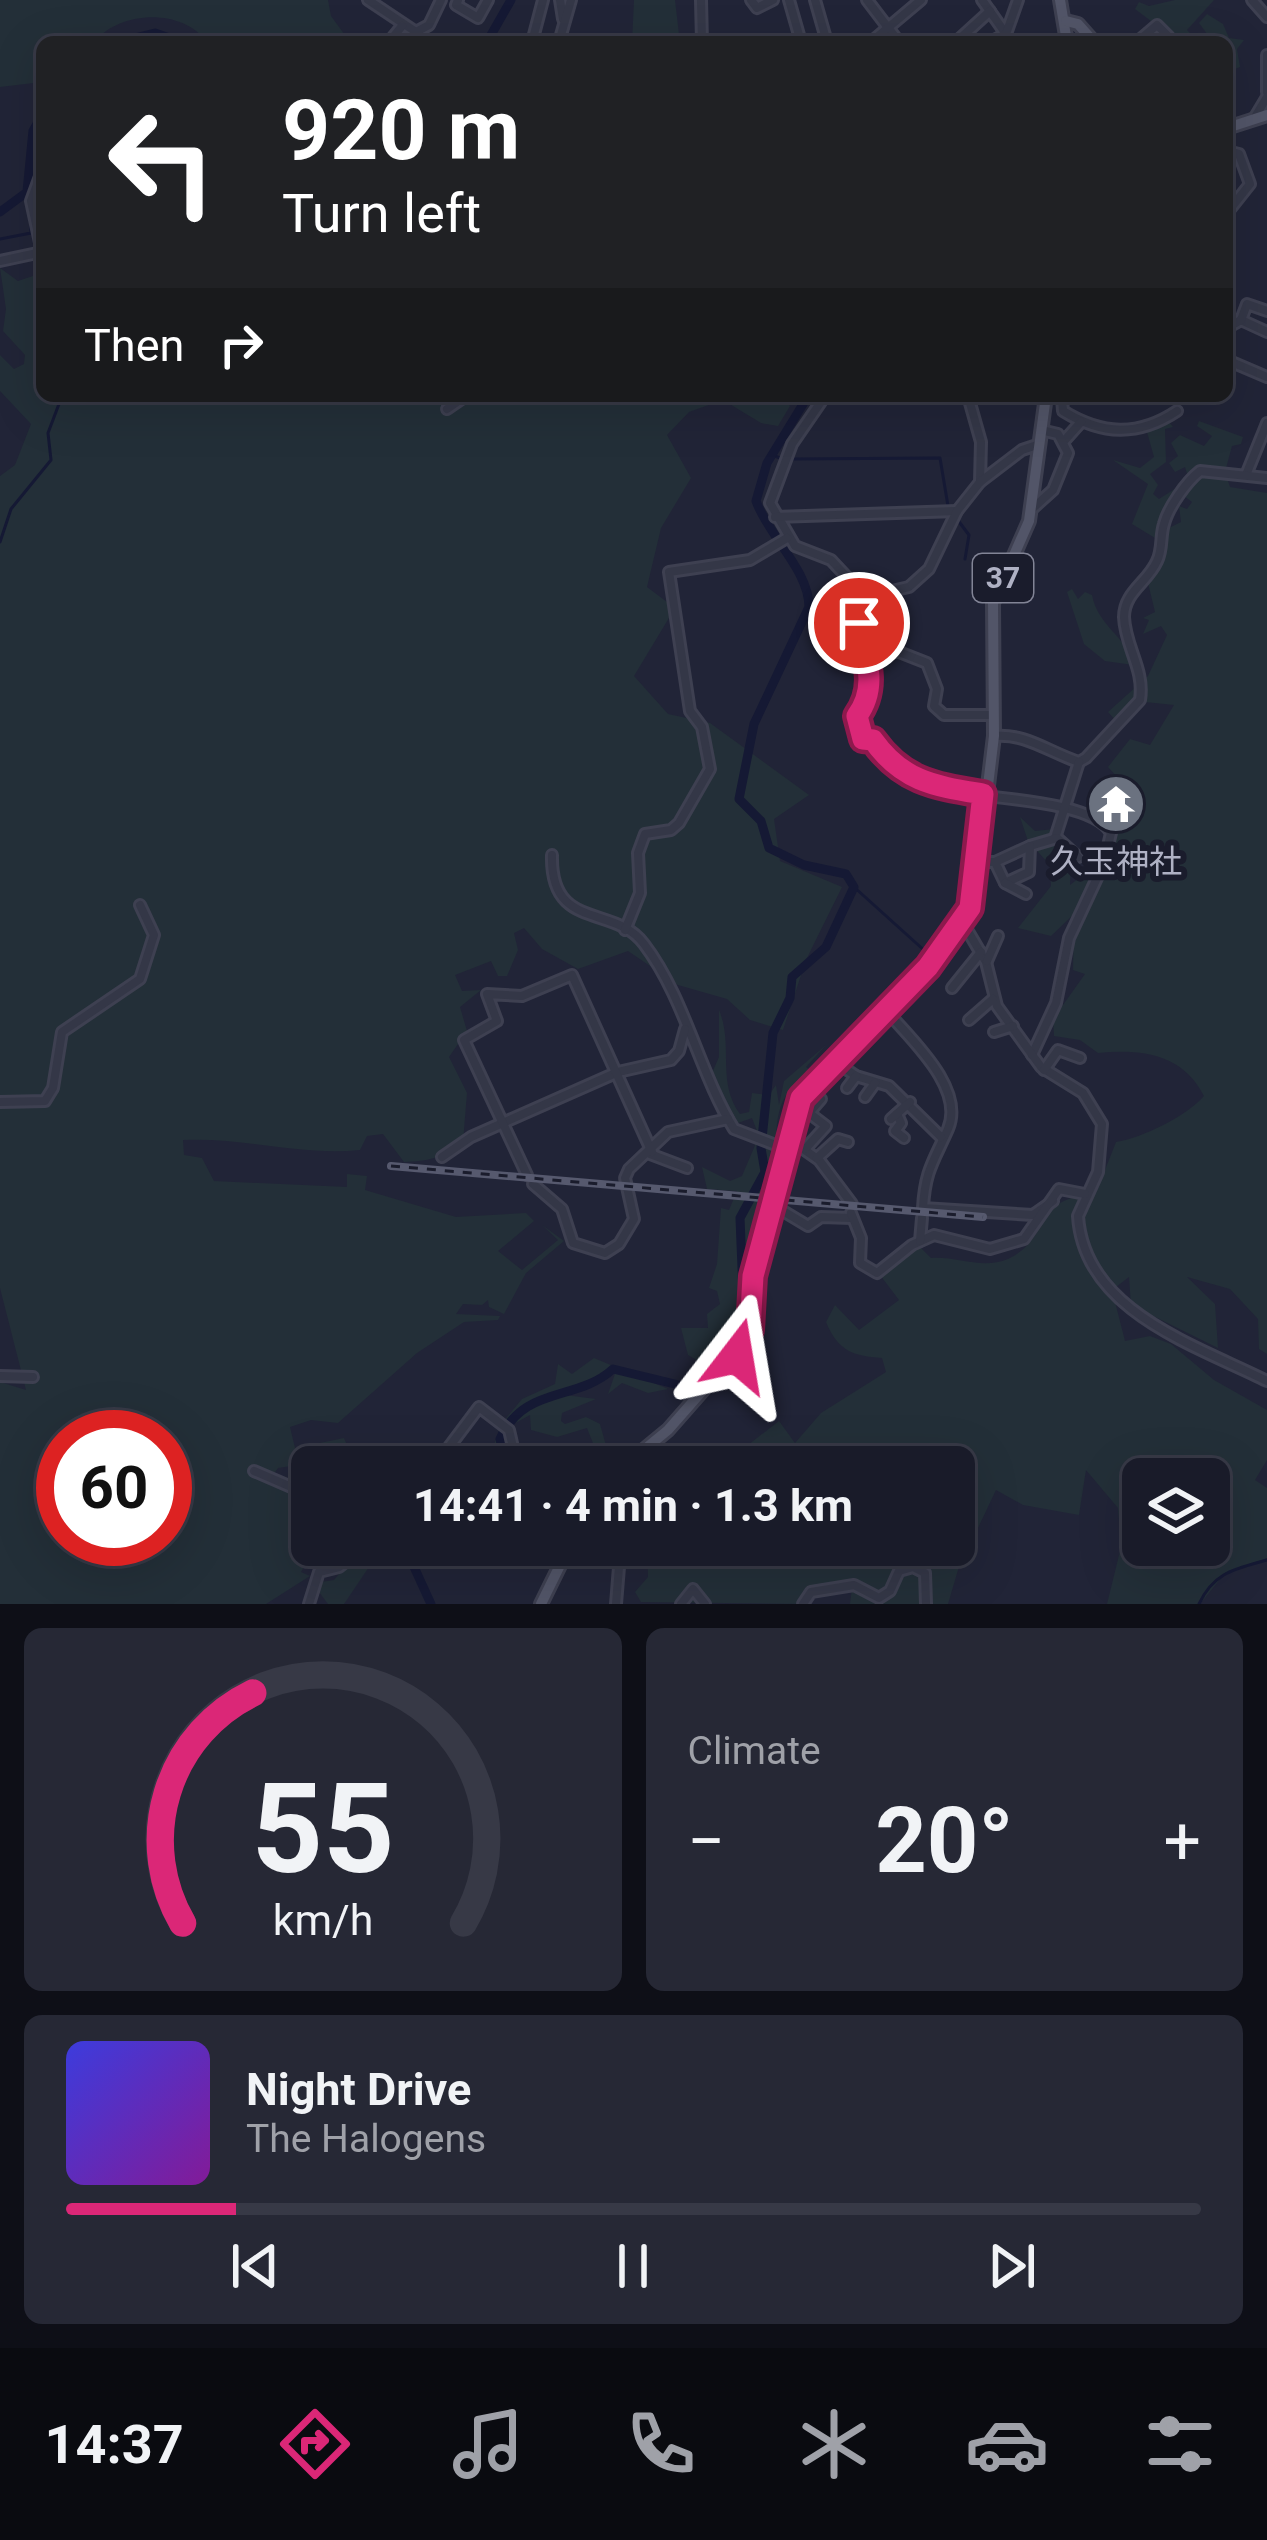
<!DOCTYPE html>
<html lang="en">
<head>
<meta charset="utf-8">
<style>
	:root { --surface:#191b29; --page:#262835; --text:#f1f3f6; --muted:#9fa1a8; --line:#373946; --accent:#db2777 }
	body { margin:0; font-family:Roboto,"Noto Sans JP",sans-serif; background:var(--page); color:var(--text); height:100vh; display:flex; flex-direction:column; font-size:45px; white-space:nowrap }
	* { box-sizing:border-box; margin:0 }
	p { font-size:39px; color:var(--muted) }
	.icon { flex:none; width:66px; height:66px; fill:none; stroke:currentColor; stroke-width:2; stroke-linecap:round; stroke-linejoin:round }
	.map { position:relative; height:1604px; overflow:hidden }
	.panel { display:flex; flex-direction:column; gap:24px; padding:24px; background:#0e0f17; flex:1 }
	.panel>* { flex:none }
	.hud { position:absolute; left:36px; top:36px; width:1197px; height:366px; border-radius:18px; box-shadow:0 12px 48px #0002,0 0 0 3px var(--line); background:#202124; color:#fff; overflow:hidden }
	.buttons { position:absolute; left:1122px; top:1458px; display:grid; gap:24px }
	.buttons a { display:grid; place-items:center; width:108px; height:108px; border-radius:18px; background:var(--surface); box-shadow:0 12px 48px #0002,0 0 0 3px var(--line); font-size:60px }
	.speed { position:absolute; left:36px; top:1410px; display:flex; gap:24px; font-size:60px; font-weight:700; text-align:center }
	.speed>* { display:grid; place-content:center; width:156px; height:156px; border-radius:50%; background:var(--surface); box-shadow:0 12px 48px #0002,0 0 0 3px var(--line); line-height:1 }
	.speed .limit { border:18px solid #d22; background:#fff; color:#111 }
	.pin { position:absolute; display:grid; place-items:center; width:102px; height:102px; color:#fff; margin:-51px; border:6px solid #fff; border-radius:50%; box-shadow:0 3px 12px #0007 }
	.me { position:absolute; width:132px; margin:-66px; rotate:14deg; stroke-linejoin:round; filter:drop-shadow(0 0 9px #0008) }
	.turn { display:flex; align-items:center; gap:42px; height:252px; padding:0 48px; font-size:54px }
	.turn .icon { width:156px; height:156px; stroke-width:2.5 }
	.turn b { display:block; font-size:84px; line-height:102px }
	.then { display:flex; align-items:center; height:114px; padding:0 48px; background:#0003; gap:24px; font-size:45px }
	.big { font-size:90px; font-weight:700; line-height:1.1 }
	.panel .card { flex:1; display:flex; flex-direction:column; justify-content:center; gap:18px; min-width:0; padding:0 42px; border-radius:18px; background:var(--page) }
	.panel .dial { align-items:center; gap:0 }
	.dial svg { height:312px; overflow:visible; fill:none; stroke:var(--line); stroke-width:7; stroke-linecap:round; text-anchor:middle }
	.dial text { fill:var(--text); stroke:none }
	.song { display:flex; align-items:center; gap:36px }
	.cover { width:144px; height:144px; border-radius:18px; background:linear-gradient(135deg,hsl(240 70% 55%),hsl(290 70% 35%)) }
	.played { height:12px; border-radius:6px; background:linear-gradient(90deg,var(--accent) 15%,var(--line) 15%) }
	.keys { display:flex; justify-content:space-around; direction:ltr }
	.heat { display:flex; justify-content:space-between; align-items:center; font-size:66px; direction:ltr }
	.panel .tiles { flex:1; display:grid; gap:24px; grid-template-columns:1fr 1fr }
	.card:last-child { grid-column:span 2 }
	.trip { position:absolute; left:291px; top:1446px; width:684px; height:120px; border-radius:18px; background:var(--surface); box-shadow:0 12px 48px #0002,0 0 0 3px var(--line); font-weight:700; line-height:120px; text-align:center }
	.tabs { display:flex; height:192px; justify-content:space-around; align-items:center; background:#0a0b10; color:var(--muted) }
	.tabs .icon { width:84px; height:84px }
	.tabs .current { color:var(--accent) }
	.tabs b { font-size:54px; color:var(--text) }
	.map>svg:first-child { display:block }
</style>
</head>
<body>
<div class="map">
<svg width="1267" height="1604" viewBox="0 0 1267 1604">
	<rect width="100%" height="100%" fill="#212437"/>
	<!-- green -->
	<g fill="#232f38" fill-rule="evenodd">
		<path d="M 0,0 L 328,0 L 331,16 L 350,42 L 207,42 C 182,8 121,10 94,42 L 42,42 L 42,82 L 0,87 Z"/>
		<polygon points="634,0 675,0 679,34 660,36 658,42 632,42"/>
		<polygon points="1175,0 1214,0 1187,30 1199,42 1179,42 1135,9 1139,2 1149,6"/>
		<polygon points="1207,14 1223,24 1229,38 1244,40 1237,49 1240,67 1227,72 1227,42 1213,42 1199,23"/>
		<path d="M 0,268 L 18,281 L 42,273 L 42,396 L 781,396 L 790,406 L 778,426 L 761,423 L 723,400 L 689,412 L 667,435 L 691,478 L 661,528 L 647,587 L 675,608 L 634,676 L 668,714 L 710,723 L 809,795 L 774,819 L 780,861 L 842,887 L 806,960 L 783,1030 L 750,1020 L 727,999 L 678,985 L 628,951 L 578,969 L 542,949 L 524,928 L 514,933 L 518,950 L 507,976 L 498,976 L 491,961 L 455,975 L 462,991 L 481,990 L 460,1007 L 467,1031 L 449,1057 L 467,1093 L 463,1142 C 444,1158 428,1161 404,1162 L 383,1134 L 367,1136 L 360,1150 C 300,1156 243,1137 183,1140 L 184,1155 L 202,1158 L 214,1181 L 347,1187 L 347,1174 L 367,1176 L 365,1190 L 456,1217 L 526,1213 L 534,1221 L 498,1251 L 522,1270 L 558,1240 L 542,1225 L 564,1241 L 526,1273 L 504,1314 L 489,1307 L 488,1300 L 482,1305 L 463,1304 L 456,1314 L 500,1316 L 498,1320 L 464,1322 L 417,1353 L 338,1423 L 311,1420 L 290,1427 L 295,1448 L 344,1438 L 356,1467 L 312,1463 L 301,1469 L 298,1465 L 278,1468 L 272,1476 L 312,1499 L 312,1545 L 342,1545 L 346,1555 L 338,1564 L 325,1565 L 311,1555 L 301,1572 L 310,1576 L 266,1604 L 0,1604 L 0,1382 L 26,1390 L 0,1288 L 0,476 L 15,465 L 31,424 L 0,391 L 0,355 L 14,369 L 24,364 L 25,355 L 3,331 L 6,309 ZM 63,1437 L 165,1437 L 165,1539 L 63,1539 Z"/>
		<polygon points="1167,420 1173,427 1165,429 1166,462 1150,474 1158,485 1153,494 1159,499 1184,483 1161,517 1157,558 1155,538 1132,524 1148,484 1113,460 1140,468 1154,457 1147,432"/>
		<path d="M 1199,421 L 1243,437 L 1241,444 L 1232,446 L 1225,472 L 1230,487 L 1267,493 L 1267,1354 L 1259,1349 L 1258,1319 L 1230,1289 L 1187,1277 L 1215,1304 L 1218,1348 L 1131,1305 L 1129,1277 L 1112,1290 L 1125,1341 L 1150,1336 L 1171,1344 L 1214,1380 L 1267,1410 L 1267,1460 L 1255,1480 L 1267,1488 L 1267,1558 L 1225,1573 L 1200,1604 L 1107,1604 L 1121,1547 L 1118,1508 L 1086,1470 L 1079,1515 L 1023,1505 L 996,1490 L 958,1570 L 948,1604 L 850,1604 L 852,1588 L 812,1596 L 808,1604 L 641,1602 L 635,1592 L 648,1577 L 647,1545 L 954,1545 L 954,1467 L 738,1467 L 748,1445 L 779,1421 L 795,1443 L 821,1413 L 886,1372 L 882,1358 C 853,1356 838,1351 826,1322 L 835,1305 L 859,1330 L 899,1300 L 880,1275 L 918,1245 L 931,1258 C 957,1256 982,1270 1008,1259 C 1053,1238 1028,1200 1096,1193 L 1116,1142 C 1142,1138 1187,1116 1204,1096 C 1182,1053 1141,1049 1098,1053 L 1080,1040 L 1054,1036 L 1053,1019 L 1085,974 L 1073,970 L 1074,914 L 1051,936 L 1018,928 L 1051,886 L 1050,865 L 1028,841 L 1020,817 L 1035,831 L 1054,829 C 1074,846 1071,861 1070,885 L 1110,854 L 1110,822 L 1099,795 L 1118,778 L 1108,767 L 1130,739 L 1150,745 L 1174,705 L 1145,702 L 1119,724 L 1108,712 L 1148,676 L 1167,635 L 1161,626 L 1143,634 L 1149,620 L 1143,618 L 1155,612 L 1148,583 L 1158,569 L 1167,529 L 1181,522 L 1179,506 L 1187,509 L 1192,502 L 1184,496 L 1190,484 L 1185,467 L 1175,472 L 1169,463 L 1178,456 L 1171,443 L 1180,435 L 1204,446 L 1212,436 L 1197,426 ZM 1143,1479 L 1209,1479 L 1209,1545 L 1143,1545 Z"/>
		<path d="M 1072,589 L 1078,599 L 1085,592 L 1092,595 C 1098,627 1127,636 1133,665 L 1105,661 L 1084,644 L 1067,592 Z"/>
		<path d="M 719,1010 C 734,1046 716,1081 740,1114 L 749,1112 L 752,1093 L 769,1095 L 776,1085 L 779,1105 L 784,1081 L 826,1045 L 806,1067 L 814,1073 C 805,1084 792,1085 785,1097 C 771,1122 779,1153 774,1179 C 769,1203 752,1217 749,1240 L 754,1243 L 740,1330 L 710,1368 L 688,1355 L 681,1328 L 708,1328 L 707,1314 L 720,1304 L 717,1291 L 709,1288 L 717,1264 L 721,1208 L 729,1210 L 737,1191 L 707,1189 L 702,1167 L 730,1181 L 742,1176 L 759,1136 L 752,1118 L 738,1123 L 734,1119 L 712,1073 L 719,1057 Z"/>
		<polygon points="594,1358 668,1389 648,1393 622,1383 608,1394 616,1371 609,1368 565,1395 596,1399 562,1413 561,1421 565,1424 586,1417 600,1424 612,1467 586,1467 598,1456 587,1428 557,1437 531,1430 530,1415 510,1426 506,1448 515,1458 543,1467 492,1467 488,1459 503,1422 522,1399 555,1384 558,1364 572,1374"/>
		<polygon points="374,1545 401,1545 402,1556 371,1564 344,1604 328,1604 316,1588 321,1582 334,1580 357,1554"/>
	</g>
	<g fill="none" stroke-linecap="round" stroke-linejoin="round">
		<!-- stream -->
		<g stroke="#151934" stroke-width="3">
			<polyline points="1012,28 1019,9"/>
			<polyline points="36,201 42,188"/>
			<polyline points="0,239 31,233 30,214"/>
			<polyline points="973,399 981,430"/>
			<polyline points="985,445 985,477"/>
			<polyline points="772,455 780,458"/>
			<polyline points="789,459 940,458 948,506"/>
			<polyline points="957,519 969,535 965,559"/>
			<polyline points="0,542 11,509 51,460 48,433 62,396"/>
			<polyline points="854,887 926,952"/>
			<path d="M 1199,1604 C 1214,1572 1235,1569 1267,1560"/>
		</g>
		<!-- river -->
		<g stroke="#151934" stroke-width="9">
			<polyline points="118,42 155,33 181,42"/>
			<polyline points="487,42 511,0"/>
			<polyline points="0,212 27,192 33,131 42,115"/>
			<path d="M 733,1350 L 744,1316 L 740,1218 L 765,1172 L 761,1148 L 773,1033 L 790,998 L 792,977 L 826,947 L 854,887 L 846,874 L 804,865 L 769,848 L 761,821 L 739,799 L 754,724 L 809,607 C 809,570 769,537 756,501 L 767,463 L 808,396"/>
			<path d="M 506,1467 L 500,1439 C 524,1385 577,1402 613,1369 L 683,1386 L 718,1367"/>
			<polyline points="404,1545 431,1604"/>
		</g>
		<defs>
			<g id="minor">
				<polyline points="368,0 416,32 429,25 441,0"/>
				<polyline points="458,0 456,5 478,18 488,0"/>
				<polyline points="560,0 563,19"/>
				<polyline points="701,0 702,42"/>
				<polyline points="751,0 757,8 773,0"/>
				<polyline points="789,0 801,42"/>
				<polyline points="815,0 827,42"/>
				<polyline points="867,0 899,42"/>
				<polyline points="982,0 1006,34"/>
				<polyline points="1252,0 1267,17"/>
				<polyline points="389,42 402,26"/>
				<polyline points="532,42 543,0"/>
				<polyline points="559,42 571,0"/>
				<polyline points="871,42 921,0"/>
				<polyline points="956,42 990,11"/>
				<polyline points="990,42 1006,34 1018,0"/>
				<polyline points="1137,42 1157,25 1169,37 1163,42"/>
				<polyline points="1267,55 1267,92"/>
				<polyline points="1255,117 1267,97"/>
				<polyline points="1227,151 1239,154 1250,184 1227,213"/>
				<polyline points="0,261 42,252 31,201 42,171 42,122"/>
				<polyline points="1241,320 1267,332"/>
				<polyline points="1227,328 1241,320 1247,304 1267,311"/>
				<polyline points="1227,360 1267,377"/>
				<path d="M 825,396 L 792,444 L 770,503 L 795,546 L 831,560 L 859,590 C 861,603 857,617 860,630 C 866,661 879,688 857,717 L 863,739 L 873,740 C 886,758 907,782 931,788 C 972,799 1091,797 1111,833 L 1104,863 L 1069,938 L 1056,1003 L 1032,1055"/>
				<polyline points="968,396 981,442 980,482"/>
				<path d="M 1056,396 L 1062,398 L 1063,411 C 1102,435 1138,437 1177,411"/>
				<polyline points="447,409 466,396"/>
				<polyline points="1064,441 1081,422"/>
				<polyline points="1246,475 1267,423"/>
				<polyline points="1032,509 1053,490 1068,453 1058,434 1041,430"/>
				<polyline points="775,517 957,511"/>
				<polyline points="861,598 909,587 929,569 957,511 980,482 1022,450 1037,445"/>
				<polyline points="868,651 899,652 927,663 937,689 934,706 944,715 993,715"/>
				<path d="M 994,736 C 1026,733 1048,752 1079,762 L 1086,758 L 1140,700 C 1145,669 1125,647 1124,617 C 1124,592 1148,582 1157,561 C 1163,549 1160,536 1164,524 C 1168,508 1186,482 1200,471 L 1267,478"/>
				<polyline points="1055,838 1079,762"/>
				<polyline points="1030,846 1057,838 1078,857"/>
				<path d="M 552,855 C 550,932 615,904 644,944 C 685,998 699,1072 734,1129 L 786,1149"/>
				<polyline points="979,862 995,862 1005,883 1029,872 1030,846 995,862"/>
				<polyline points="1005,883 1026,894"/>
				<path d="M 962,921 L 986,962 L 997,1006 L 1041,1067 L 1083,1093 L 1102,1124 L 1098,1172 L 1078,1216 C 1084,1311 1195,1345 1267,1381"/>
				<polyline points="625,930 640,893 638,853 645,834 671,830 679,823 710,769 702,727 690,711 669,572 750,560 787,538"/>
				<polyline points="987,961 998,936"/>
				<polyline points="952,988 981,952"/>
				<path d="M 886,1010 C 908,1037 966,1087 948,1129 C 934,1161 925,1170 923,1208 L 1033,1215 L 1053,1201"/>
				<polyline points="969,1020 993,999"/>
				<polyline points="994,1032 1013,1026"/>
				<polyline points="833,1060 856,1076 889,1086 941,1137"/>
				<polyline points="1044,1070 1058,1050 1080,1058"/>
				<polyline points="847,1088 856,1076"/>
				<polyline points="865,1097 875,1083"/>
				<polyline points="0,1102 45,1101 53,1088 62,1032 140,979 154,935 140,905"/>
				<polyline points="897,1114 901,1123 895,1131 904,1138"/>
				<polyline points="891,1119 910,1102"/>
				<polyline points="789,1139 819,1160 852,1204"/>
				<polyline points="806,1148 826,1126 809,1113 821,1099"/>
				<polyline points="650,1154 687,1168"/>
				<polyline points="442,1157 471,1137 618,1072 671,1060 679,1051 685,1029"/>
				<polyline points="817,1158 838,1139 848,1142"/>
				<polyline points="527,1175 464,1040 497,1021 487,994 522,996 572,975 652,1152"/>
				<polyline points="533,1184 562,1209 573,1243 605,1253 619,1244 634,1219 625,1178 629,1169 668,1132 728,1119"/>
				<polyline points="773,1205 808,1226 821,1217 852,1218"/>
				<polyline points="851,1213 861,1238 860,1263 877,1273 912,1245 934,1235 990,1249 1024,1239 1059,1189 1085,1194"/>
				<polyline points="920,1241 922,1218"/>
				<polyline points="0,1376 33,1377"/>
				<polyline points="650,1447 663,1460"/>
				<polyline points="434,1467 479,1407 509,1430 515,1456 550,1467"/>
				<polyline points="254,1471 312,1496"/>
				<polyline points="613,1545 619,1567 616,1604"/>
				<polyline points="309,1604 319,1572 339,1567 367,1545"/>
				<polyline points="681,1604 693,1589 705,1604"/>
				<polyline points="803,1604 811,1592 854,1585 879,1598 890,1591 899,1571 913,1567 925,1573 926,1604"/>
			</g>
			<g id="major">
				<polyline points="1060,0 1067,42"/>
				<polyline points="1066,21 1078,24 1094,42"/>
				<polyline points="1227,128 1267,115"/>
				<polyline points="623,1467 668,1430 747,1340 753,1276 796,1112 808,1086 928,967 974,901 994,736 993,603 1029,521 1046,396"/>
				<polyline points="541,1604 570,1545"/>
			</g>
		</defs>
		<!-- minor casing -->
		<use href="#minor" stroke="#3e4051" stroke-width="14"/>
		<!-- major casing -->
		<use href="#major" stroke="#3e4051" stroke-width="16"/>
		<!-- minor -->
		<use href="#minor" stroke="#343747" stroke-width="8"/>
		<!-- major -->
		<use href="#major" stroke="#525568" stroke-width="10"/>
		<defs>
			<polyline id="rail" points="391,1166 983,1217"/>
		</defs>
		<!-- rail casing -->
		<use href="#rail" stroke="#56596e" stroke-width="8"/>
		<!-- rail -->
		<use href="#rail" stroke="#1a1c2c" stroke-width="3" stroke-dasharray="9" stroke-linecap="butt"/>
	</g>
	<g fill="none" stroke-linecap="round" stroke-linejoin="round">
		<defs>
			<path id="route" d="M 737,1356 L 750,1330 L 753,1276 L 801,1098 L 928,967 L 970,908 L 983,794 C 935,786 903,782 873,740 L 863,739 L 857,716 C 879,686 865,656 859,623"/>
		</defs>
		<!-- route casing -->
		<use href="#route" stroke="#8e194d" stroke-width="30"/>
		<!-- route -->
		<use href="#route" stroke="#db2777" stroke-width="21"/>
	</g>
	<!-- icons -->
	<defs>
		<symbol id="temple-disc" viewBox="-11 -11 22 22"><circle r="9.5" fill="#6b7280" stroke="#1a1c2c"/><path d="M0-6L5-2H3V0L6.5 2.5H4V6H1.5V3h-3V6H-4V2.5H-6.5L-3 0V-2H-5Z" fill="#fff"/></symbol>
	</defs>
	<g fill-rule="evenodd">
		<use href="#temple-disc" x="1083" y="771" width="66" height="66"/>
	</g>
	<g text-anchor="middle" stroke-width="12" stroke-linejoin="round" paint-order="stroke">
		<!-- shield labels -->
		<rect fill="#1a1c2c" stroke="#828496" stroke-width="3" x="973" y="554" width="60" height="48" rx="9"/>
		<g font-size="30" font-weight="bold" fill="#afb1c4">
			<text x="1003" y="588">37</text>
		</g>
		<!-- poi labels -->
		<g font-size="33" fill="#afb1c4" stroke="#1a1c2c">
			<text x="1116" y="873">久玉神社</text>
		</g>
	</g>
</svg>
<div class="buttons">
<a><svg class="icon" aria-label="layers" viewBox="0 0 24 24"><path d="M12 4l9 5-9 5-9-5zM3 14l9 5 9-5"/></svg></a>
</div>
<div class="speed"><div class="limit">60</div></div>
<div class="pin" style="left:859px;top:623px;background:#d93025"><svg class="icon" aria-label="arrive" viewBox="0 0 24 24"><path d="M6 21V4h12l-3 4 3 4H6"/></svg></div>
<svg class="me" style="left:737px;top:1356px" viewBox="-20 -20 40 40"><path d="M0-17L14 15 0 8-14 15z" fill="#db2777" stroke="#fff" stroke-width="4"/></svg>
<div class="trip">14:41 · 4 min · 1.3 km</div>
<div class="hud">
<div class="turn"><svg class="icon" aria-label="left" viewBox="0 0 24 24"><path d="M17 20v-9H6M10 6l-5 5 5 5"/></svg><div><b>920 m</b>Turn left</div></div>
<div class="then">Then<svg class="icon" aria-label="right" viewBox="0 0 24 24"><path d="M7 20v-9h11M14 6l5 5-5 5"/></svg></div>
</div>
</div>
<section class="panel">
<div class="tiles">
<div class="card dial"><svg viewBox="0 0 100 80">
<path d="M14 69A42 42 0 1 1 86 69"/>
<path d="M14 69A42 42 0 0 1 32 10" stroke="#db2777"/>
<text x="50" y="56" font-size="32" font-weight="700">55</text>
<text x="50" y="72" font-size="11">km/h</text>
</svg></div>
<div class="card"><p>Climate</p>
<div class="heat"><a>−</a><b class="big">20°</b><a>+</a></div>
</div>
<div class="card">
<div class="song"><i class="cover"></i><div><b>Night Drive</b><p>The Halogens</p></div></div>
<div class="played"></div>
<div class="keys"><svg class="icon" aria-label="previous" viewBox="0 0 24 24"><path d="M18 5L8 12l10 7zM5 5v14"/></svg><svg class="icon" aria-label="pause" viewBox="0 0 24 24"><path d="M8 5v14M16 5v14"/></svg><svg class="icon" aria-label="next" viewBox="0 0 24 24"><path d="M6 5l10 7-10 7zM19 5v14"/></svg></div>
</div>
</div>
</section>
<nav class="tabs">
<b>14:37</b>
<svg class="icon current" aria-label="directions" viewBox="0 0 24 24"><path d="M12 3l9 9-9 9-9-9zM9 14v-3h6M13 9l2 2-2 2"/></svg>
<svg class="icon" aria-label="music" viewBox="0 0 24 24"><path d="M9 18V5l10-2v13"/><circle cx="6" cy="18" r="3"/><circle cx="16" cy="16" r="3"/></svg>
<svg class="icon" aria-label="phone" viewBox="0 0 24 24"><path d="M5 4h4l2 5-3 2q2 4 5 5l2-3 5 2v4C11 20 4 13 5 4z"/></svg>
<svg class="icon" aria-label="climate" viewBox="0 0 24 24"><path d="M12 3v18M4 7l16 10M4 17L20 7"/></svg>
<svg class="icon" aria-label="car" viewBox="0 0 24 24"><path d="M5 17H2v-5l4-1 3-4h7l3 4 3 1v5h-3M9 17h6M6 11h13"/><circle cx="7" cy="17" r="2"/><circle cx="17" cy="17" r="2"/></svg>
<svg class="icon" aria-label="filters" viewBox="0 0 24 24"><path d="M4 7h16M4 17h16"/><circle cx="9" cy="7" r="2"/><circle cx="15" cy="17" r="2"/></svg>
</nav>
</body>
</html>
